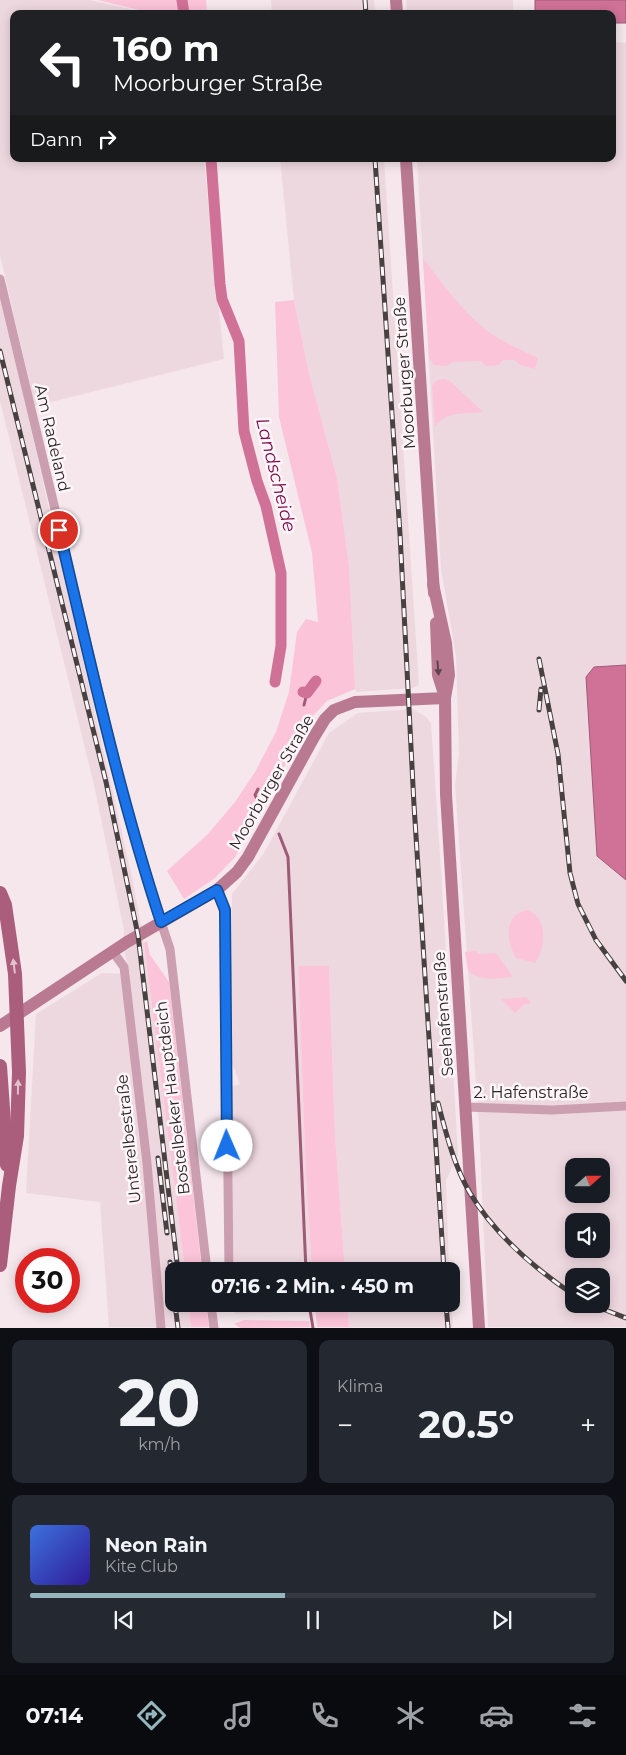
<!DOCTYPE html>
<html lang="de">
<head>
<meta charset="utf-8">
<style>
	:root { --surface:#171b24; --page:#242831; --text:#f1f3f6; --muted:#9ea1a6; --line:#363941; --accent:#94b6bc }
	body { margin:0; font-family:Montserrat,sans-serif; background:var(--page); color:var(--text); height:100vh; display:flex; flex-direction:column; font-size:19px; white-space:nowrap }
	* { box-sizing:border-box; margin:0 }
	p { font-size:16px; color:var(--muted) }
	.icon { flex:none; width:28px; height:28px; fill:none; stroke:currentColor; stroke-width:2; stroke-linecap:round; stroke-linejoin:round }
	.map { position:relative; height:1328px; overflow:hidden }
	.details { display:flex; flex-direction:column; gap:12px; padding:12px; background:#0d0f14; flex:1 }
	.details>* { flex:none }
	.hud { position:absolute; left:10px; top:10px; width:606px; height:152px; border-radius:10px; box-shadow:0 2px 12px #0003; background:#202124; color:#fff; overflow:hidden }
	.needle { width:32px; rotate:69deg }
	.tools { position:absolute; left:565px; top:1158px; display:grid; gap:10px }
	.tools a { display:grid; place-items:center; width:45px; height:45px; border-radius:10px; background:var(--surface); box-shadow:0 2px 12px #0003; font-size:25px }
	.speed { position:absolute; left:15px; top:1248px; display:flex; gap:10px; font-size:25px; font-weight:700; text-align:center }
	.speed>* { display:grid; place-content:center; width:65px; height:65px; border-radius:50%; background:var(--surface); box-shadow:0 2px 12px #0003; line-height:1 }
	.speed .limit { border:8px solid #d22; background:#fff; color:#111 }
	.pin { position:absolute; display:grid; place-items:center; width:42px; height:42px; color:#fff; margin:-21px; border:2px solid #fff; border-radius:50%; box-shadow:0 1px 5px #0007 }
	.me { position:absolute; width:55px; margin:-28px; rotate:359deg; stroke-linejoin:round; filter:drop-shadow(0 0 4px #0008) }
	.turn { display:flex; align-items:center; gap:18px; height:105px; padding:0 20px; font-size:22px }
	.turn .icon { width:65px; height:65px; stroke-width:2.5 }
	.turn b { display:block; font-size:35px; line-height:42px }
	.then { display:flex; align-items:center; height:48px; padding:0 20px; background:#0003; gap:10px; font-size:19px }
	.big { font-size:38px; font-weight:700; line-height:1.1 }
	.details .card { flex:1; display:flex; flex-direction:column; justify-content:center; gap:8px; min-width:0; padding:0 18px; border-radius:10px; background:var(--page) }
	.details .dial { align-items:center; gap:0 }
	.dial b { font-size:65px; line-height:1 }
	.song { display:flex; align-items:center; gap:15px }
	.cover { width:60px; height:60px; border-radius:8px; background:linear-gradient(135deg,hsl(220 70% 55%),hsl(250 70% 35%)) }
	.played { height:5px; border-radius:2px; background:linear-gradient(90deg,var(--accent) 45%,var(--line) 45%) }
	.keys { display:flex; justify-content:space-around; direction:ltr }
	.heat { display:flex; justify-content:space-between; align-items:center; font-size:28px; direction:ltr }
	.details .tiles { flex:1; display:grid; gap:12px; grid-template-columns:1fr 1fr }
	.card:last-child { grid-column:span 2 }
	.trip { position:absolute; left:165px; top:1262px; width:295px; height:50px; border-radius:10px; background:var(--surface); box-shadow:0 2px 12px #0003; font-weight:700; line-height:50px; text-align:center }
	.tab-bar { display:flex; height:80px; justify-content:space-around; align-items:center; background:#090b0e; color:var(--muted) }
	.tab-bar .icon { width:35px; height:35px }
	.tab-bar .current { color:var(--accent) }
	.tab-bar b { font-size:22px; color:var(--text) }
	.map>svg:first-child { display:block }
</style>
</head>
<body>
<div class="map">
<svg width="626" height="1328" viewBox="0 0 626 1328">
	<rect width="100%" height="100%" fill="#f5e7ec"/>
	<!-- built -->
	<g fill="#eed8df" fill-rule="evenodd">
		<polygon points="0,0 90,0 152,14 14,14 14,159 204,159 224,359 35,406 0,255"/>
		<polygon points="271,0 374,0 375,14 272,14"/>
		<polygon points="406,0 513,0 513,14 407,14"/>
		<path d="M 613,42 L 626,43 L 626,665 L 594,667 L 597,856 L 626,880 L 626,1327 L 488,1327 L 479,1125 L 455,785 L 459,754 L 456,656 L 441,569 L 417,159 L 612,159 ZM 574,1166 L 601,1166 L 601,1194 L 574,1194 ZM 574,1221 L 601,1221 L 601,1249 L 574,1249 ZM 574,1276 L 601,1276 L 601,1304 L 574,1304 Z"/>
		<polygon points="280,159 384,159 419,685 412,688 357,692 355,689 349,565 337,478 309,373 294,300"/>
		<polygon points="0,291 133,882 144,943 185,1271 174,1271 174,1304 188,1304 191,1327 109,1327 100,1202 26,1193 36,1014 102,973 130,974 123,946 124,930 94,785 0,401"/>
		<polygon points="413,709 426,717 431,723 442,885 458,1154 446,1181 449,1271 345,1271 335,1135 329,966 298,966 306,1176 312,1271 234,1271 230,1087 240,1084 230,1058 232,894 264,853 329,733 358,713"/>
		<polygon points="451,1297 453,1327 349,1327 347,1304 451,1304"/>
		<polygon points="235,1304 315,1304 315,1311 235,1314"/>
	</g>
	<!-- green -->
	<g fill="#fcc4d8">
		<polygon points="98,0 206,0 207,14 155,14"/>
		<path d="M 423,258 C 446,288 469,322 503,341 C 514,347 526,352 538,358 L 535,369 L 518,364 L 515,360 L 503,360 L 499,365 L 486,366 L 481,361 L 453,362 L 446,366 L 434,365 L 429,358 Z"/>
		<polygon points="294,300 309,373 337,478 349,565 355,689 327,701 311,718 235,857 215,878 184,899 167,871 208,834 235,802 255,772 276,732 289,692 297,632 306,619 318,622 312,553 279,417 275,302"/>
		<path d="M 444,379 L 450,381 L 483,412 C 465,414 445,411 435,427 L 432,386 L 437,380 Z"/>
		<path d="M 528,910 C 548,918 546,948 535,963 L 516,958 C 506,941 503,914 528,910 Z"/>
		<polygon points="147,941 150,955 169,982 202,1271 185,1271 144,943"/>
		<path d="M 477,951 L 478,954 L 496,953 L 513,977 C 497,978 481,982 468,971 L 465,952 Z"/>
		<polygon points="298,966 329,966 335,1135 345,1271 312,1271 306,1176"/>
		<polygon points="526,997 531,1003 523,1005 515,1013 501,999"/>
		<polygon points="124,1127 132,1127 137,1162 129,1163"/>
		<polygon points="137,1166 142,1205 134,1204 129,1167"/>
		<polygon points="188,1304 206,1304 209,1327 191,1327"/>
		<polygon points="315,1304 347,1304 349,1327 317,1327"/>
		<polygon points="244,1320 309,1321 310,1327 241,1328 234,1324"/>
	</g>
	<!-- water -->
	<g fill="#d07297" stroke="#9e5b75">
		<polygon points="535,0 626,0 626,23 613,23 612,14 535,14"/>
		<polygon points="626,665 626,880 597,856 586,677 594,667"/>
	</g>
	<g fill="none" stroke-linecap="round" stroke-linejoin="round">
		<!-- stream -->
		<g stroke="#9e5b75" stroke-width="3">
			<polyline points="304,705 307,693"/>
			<polyline points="258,789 255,795 260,806"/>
			<polyline points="279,834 288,857 306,1271"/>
			<polyline points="309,1304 313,1328"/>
		</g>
		<!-- canal -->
		<g stroke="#d07297" stroke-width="11">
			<polyline points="182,0 184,14"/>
			<polyline points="211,159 220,284 222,299 239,341 244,431 257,481 266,506 281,573 281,646 275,682"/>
			<polyline points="303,692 307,693 316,681"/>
		</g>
		<!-- minor -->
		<g stroke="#cb9faf" stroke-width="9">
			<polyline points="0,279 119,777 145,874 170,949 207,1271"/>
			<polyline points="217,890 225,910 229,1271"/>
			<polyline points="113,952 124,967 147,1163 161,1328"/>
			<polyline points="465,1107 552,1110 626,1106"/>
			<polyline points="211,1304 214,1328"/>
		</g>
		<!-- secondary -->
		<g stroke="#b97a91" stroke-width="12">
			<polyline points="396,0 397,14"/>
			<polyline points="406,159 434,593"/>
			<polyline points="433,584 446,643 449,675 445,698 446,794 479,1328"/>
			<polyline points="436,623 438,675 444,694"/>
			<polyline points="0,1026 127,942 217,890 237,872 248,857 314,737 325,719 334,710 355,702 445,698"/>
		</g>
		<!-- primary -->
		<g stroke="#aa5e7c" stroke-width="14">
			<polyline points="0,893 5,905 15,974 19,1072 17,1136 9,1186 0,1265"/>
			<polyline points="0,1066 7,1165"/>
		</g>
		<defs>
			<g id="rail">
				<polyline points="365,0 366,14"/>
				<polyline points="375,159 400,534 414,805 444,1271"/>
				<polyline points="0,351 106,782 138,935 178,1271"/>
				<polyline points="539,659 558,754 570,873 578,904 596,940 626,981"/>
				<polyline points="539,710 541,689"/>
				<path d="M 438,1103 C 446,1133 454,1166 470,1193 C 495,1235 534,1268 574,1295"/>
				<polyline points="158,1158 167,1233"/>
				<polyline points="170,1262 174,1293"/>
				<polyline points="175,1304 178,1328"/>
				<polyline points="446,1304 448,1328"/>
				<polyline points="590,1304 626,1318"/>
			</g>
		</defs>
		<!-- rail casing -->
		<use href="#rail" stroke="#474142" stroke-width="5"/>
		<!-- rail -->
		<use href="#rail" stroke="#fef6f9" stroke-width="3" stroke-dasharray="9" stroke-linecap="butt"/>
	</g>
	<!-- one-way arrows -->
	<defs><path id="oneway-solid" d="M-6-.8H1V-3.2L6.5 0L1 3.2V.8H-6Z" transform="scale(1.25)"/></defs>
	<use fill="#5d434c" href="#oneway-solid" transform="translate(438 668) rotate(85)"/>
	<g fill="#e1c1cd">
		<use href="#oneway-solid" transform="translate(14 966) rotate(-97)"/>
		<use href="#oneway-solid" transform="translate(18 1087) rotate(-89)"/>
	</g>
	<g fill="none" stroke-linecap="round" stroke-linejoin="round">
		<defs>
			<path id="route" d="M 59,530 C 90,661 119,794 161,922 L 217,890 L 225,910 L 227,1146"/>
		</defs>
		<!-- route casing -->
		<use href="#route" stroke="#114b97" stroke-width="12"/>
		<!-- route -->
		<use href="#route" stroke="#1a73e8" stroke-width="9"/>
	</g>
	<g text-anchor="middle" stroke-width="5" stroke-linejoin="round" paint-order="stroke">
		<!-- street labels -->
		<g font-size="16" fill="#2b2627" stroke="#fef6f9">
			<text transform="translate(404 373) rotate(-94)" y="6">Moorburger Straße</text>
			<text transform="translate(53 438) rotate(77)" y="6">Am Radeland</text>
			<text transform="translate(271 782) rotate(-60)" y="6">Moorburger Straße</text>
			<text transform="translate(443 1014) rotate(-94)" y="6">Seehafenstraße</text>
			<text x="531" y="1098">2. Hafenstraße</text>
			<text transform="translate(172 1098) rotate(-97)" y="6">Bostelbeker Hauptdeich</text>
			<text transform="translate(128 1139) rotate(-96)" y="6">Unterelbestraße</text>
		</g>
		<!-- water labels -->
		<g font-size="18" font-style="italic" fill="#7e0748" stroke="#fef6f9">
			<text transform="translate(276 475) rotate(76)" y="6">Landscheide</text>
		</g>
	</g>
</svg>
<div class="tools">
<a><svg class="needle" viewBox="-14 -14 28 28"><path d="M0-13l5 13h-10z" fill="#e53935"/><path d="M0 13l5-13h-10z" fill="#9ea1a6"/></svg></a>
<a><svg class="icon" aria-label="sound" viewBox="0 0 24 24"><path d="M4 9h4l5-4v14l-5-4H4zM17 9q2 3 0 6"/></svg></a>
<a><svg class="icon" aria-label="layers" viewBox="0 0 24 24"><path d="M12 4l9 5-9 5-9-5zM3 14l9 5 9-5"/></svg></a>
</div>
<div class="speed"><div class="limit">30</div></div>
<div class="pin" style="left:59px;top:530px;background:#d93025"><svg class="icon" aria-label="arrive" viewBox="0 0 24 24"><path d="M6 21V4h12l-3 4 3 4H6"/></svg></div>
<svg class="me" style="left:227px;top:1146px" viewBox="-20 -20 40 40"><circle r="19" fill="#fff"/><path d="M0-13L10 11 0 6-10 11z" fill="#1a73e8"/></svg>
<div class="trip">07:16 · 2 Min. · 450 m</div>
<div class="hud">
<div class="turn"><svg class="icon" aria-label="left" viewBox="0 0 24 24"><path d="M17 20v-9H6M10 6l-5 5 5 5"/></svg><div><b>160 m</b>Moorburger Straße</div></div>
<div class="then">Dann<svg class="icon" aria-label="right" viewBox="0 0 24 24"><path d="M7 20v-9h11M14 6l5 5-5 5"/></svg></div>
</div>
</div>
<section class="details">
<div class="tiles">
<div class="card dial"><b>20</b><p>km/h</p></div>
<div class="card"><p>Klima</p>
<div class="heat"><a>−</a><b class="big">20.5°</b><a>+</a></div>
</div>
<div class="card">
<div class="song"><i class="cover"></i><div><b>Neon Rain</b><p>Kite Club</p></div></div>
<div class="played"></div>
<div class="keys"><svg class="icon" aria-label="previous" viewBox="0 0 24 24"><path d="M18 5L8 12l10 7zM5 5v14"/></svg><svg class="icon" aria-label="pause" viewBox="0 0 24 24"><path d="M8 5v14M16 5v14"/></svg><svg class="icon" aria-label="next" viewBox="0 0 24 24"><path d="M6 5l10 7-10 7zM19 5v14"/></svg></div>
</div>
</div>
</section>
<nav class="tab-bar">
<b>07:14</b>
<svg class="icon current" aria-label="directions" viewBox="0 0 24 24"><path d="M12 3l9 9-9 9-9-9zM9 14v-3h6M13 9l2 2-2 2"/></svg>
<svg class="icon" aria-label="music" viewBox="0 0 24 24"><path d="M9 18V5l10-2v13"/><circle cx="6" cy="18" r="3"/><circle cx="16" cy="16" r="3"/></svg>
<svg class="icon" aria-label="phone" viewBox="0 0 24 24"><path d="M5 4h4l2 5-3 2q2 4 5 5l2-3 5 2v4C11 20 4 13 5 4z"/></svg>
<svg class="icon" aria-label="climate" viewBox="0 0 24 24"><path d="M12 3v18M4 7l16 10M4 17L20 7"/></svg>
<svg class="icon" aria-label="car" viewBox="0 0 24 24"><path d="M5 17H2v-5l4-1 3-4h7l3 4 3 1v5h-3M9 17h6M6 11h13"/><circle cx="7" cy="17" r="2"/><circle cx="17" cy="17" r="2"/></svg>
<svg class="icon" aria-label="filters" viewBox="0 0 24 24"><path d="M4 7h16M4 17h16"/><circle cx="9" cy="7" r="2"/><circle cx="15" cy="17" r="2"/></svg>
</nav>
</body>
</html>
